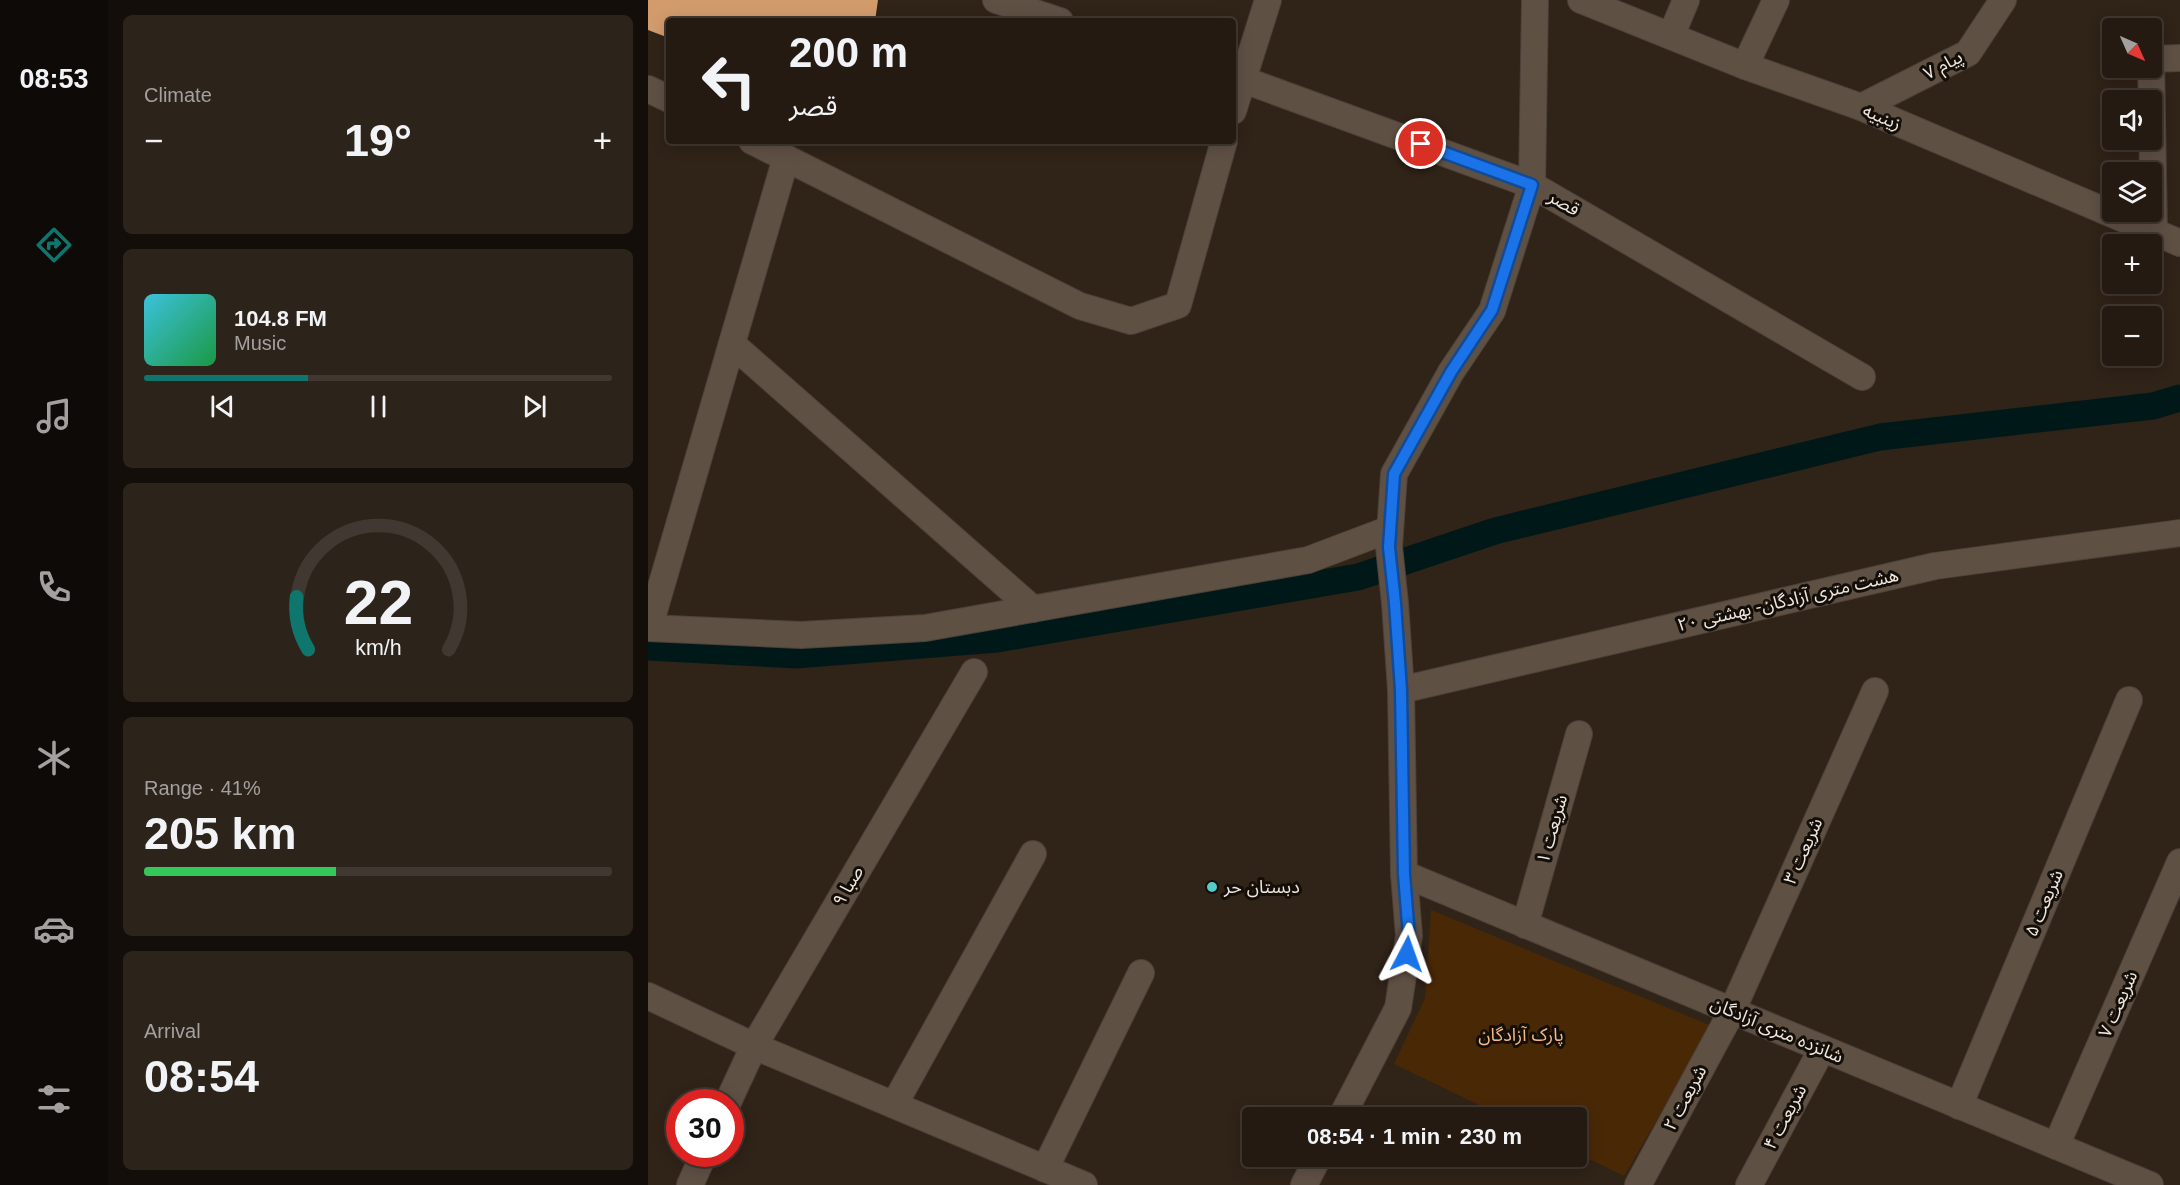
<!DOCTYPE html>
<html lang="en">
<head>
<meta charset="utf-8">
<style>
	:root { --surface:#241a12; --page:#2c231b; --text:#f1f3f6; --muted:#a3a19f; --line:#413832; --accent:#0f766e }
	body { margin:0; font-family:Arial,"Noto Sans Arabic",sans-serif; background:var(--page); color:var(--text); height:100vh; display:flex; flex-direction:column; font-size:22px; white-space:nowrap }
	* { box-sizing:border-box; margin:0 }
	p { font-size:20px; color:var(--muted) }
	.icon { flex:none; width:33px; height:33px; fill:none; stroke:currentColor; stroke-width:2; stroke-linecap:round; stroke-linejoin:round }
	.map { position:relative; flex:1; overflow:hidden }
	.panel { display:flex; flex-direction:column; gap:15px; padding:15px; background:#140e0a; width:540px }
	.panel>* { flex:none }
	.guide { position:absolute; left:18px; top:18px; width:570px; height:126px; border-radius:6px; box-shadow:0 3px 15px #0003,0 0 0 2px var(--line); background:#241a12; color:var(--text); overflow:hidden }
	.needle { width:39px; rotate:135deg }
	.controls { position:absolute; left:1454px; top:18px; display:grid; gap:12px }
	.controls a { display:grid; place-items:center; width:60px; height:60px; border-radius:6px; background:var(--surface); box-shadow:0 3px 15px #0003,0 0 0 2px var(--line); font-size:30px }
	.speed { position:absolute; left:18px; top:1089px; display:flex; gap:12px; font-size:30px; font-weight:700; text-align:center }
	.speed>* { display:grid; place-content:center; width:78px; height:78px; border-radius:50%; background:var(--surface); box-shadow:0 3px 15px #0003,0 0 0 2px var(--line); line-height:1 }
	.speed .limit { border:9px solid #d22; background:#fff; color:#111 }
	.pin { position:absolute; display:grid; place-items:center; width:51px; height:51px; color:#fff; margin:-26px; border:3px solid #fff; border-radius:50%; box-shadow:0 2px 6px #0007 }
	.me { position:absolute; width:66px; margin:-33px; rotate:4deg; stroke-linejoin:round; filter:drop-shadow(0 0 4px #0008) }
	.turn { display:flex; align-items:center; gap:21px; height:126px; padding:0 24px; font-size:27px }
	.turn .icon { width:78px; height:78px; stroke-width:2.5 }
	.turn b { display:block; font-size:42px; line-height:51px }
	.big { font-size:45px; font-weight:700; line-height:1.1 }
	.panel .card { flex:1; display:flex; flex-direction:column; justify-content:center; gap:9px; min-width:0; padding:0 21px; border-radius:9px; background:var(--page) }
	.panel .dial { align-items:center; gap:0 }
	.dial svg { height:156px; overflow:visible; fill:none; stroke:var(--line); stroke-width:7; stroke-linecap:round; text-anchor:middle }
	.dial text { fill:var(--text); stroke:none }
	.song { display:flex; align-items:center; gap:18px }
	.cover { width:72px; height:72px; border-radius:9px; background:linear-gradient(135deg,hsl(190 70% 55%),hsl(140 70% 35%)) }
	.played { height:6px; border-radius:3px; background:linear-gradient(90deg,var(--accent) 35%,var(--line) 35%) }
	.keys { display:flex; justify-content:space-around; direction:ltr }
	.heat { display:flex; justify-content:space-between; align-items:center; font-size:33px; direction:ltr }
	.charge { height:9px; border-radius:4px; background:linear-gradient(90deg,#34c759 41%,var(--line) 0) }
	.trip { position:absolute; left:594px; top:1107px; width:345px; height:60px; border-radius:6px; background:var(--surface); box-shadow:0 3px 15px #0003,0 0 0 2px var(--line); font-weight:700; line-height:60px; text-align:center }
	main { display:flex; flex:1; min-height:0 }
	.menu { display:flex; flex-direction:column; width:108px; justify-content:space-around; align-items:center; background:#0e0a07; color:var(--muted) }
	.menu .icon { width:42px; height:42px }
	.menu .active { color:var(--accent) }
	.menu b { font-size:27px; color:var(--text) }
	.map>svg:first-child { display:block }
</style>
</head>
<body>
<main>
<nav class="menu">
<b>08:53</b>
<svg class="icon active" aria-label="directions" viewBox="0 0 24 24"><path d="M12 3l9 9-9 9-9-9zM9 14v-3h6M13 9l2 2-2 2"/></svg>
<svg class="icon" aria-label="music" viewBox="0 0 24 24"><path d="M9 18V5l10-2v13"/><circle cx="6" cy="18" r="3"/><circle cx="16" cy="16" r="3"/></svg>
<svg class="icon" aria-label="phone" viewBox="0 0 24 24"><path d="M5 4h4l2 5-3 2q2 4 5 5l2-3 5 2v4C11 20 4 13 5 4z"/></svg>
<svg class="icon" aria-label="climate" viewBox="0 0 24 24"><path d="M12 3v18M4 7l16 10M4 17L20 7"/></svg>
<svg class="icon" aria-label="car" viewBox="0 0 24 24"><path d="M5 17H2v-5l4-1 3-4h7l3 4 3 1v5h-3M9 17h6M6 11h13"/><circle cx="7" cy="17" r="2"/><circle cx="17" cy="17" r="2"/></svg>
<svg class="icon" aria-label="filters" viewBox="0 0 24 24"><path d="M4 7h16M4 17h16"/><circle cx="9" cy="7" r="2"/><circle cx="15" cy="17" r="2"/></svg>
</nav>
<section class="panel">
<div class="card"><p>Climate</p>
<div class="heat"><a>−</a><b class="big">19°</b><a>+</a></div>
</div>
<div class="card">
<div class="song"><i class="cover"></i><div><b>104.8 FM</b><p>Music</p></div></div>
<div class="played"></div>
<div class="keys"><svg class="icon" aria-label="previous" viewBox="0 0 24 24"><path d="M18 5L8 12l10 7zM5 5v14"/></svg><svg class="icon" aria-label="pause" viewBox="0 0 24 24"><path d="M8 5v14M16 5v14"/></svg><svg class="icon" aria-label="next" viewBox="0 0 24 24"><path d="M6 5l10 7-10 7zM19 5v14"/></svg></div>
</div>
<div class="card dial"><svg viewBox="0 0 100 80">
<path d="M14 69A42 42 0 1 1 86 69"/>
<path d="M14 69A42 42 0 0 1 8 42" stroke="#0f766e"/>
<text x="50" y="56" font-size="32" font-weight="700">22</text>
<text x="50" y="72" font-size="11">km/h</text>
</svg></div>
<div class="card"><p>Range · 41%</p><b class="big">205 km</b><div class="charge"></div></div>
<div class="card"><p>Arrival</p><b class="big">08:54</b></div>
</section>
<div class="map">
<svg width="1532" height="1185" viewBox="0 0 1532 1185">
	<rect width="100%" height="100%" fill="#302318"/>
	<!-- green -->
	<polygon fill="#492806" points="783,910 1064,1026 976,1176 929,1153 928,1118 856,1117 746,1064 777,998"/>
	<g fill="none" stroke-linecap="round" stroke-linejoin="round">
		<!-- canal -->
		<polyline stroke="#001918" stroke-width="27" points="0,647 148,655 349,639 710,577 847,531 1232,437 1505,406 1532,398"/>
	</g>
	<!-- building -->
	<polygon fill="#d29b6c" points="0,0 230,0 227,21 21,21 21,38 0,30"/>
	<g fill="none" stroke-linecap="round" stroke-linejoin="round">
		<defs>
			<g id="street">
				<polyline points="348,0 412,21"/>
				<polyline points="933,0 1097,66 1213,107 1532,243"/>
				<polyline points="1023,36 1038,0"/>
				<polyline points="1097,66 1128,0"/>
				<polyline points="585,76 884,185 1214,377"/>
				<polyline points="0,89 21,99"/>
				<polyline points="1213,107 1320,53 1355,0"/>
				<polyline points="585,111 620,0"/>
				<polyline points="104,141 432,306 483,321 530,305 576,141"/>
				<polyline points="1506,232 1503,59 1532,58"/>
				<polyline points="84,344 385,609"/>
				<polyline points="0,628 153,635 277,628 660,560 742,529"/>
				<polyline points="1,628 138,158"/>
				<polyline points="753,690 1287,566 1532,533"/>
				<polyline points="756,874 1502,1185"/>
				<polyline points="877,925 931,734"/>
				<polyline points="0,996 106,1046 436,1185"/>
				<polyline points="80,1102 106,1046 326,672"/>
				<polyline points="246,1105 385,854"/>
				<polyline points="1311,1106 1481,700"/>
				<polyline points="693,1118 750,1008 761,936 756,874 753,690 747,603 741,547 746,474 803,372 844,311 884,185 887,0"/>
				<polyline points="1408,1146 1532,862"/>
				<polyline points="397,1169 493,973"/>
				<polyline points="42,1185 56,1154"/>
				<polyline points="656,1185 671,1156"/>
				<polyline points="990,1185 1084,1011 1227,691"/>
				<polyline points="1101,1185 1174,1049"/>
			</g>
		</defs>
		<!-- street casing -->
		<use href="#street" stroke="#4c4039" stroke-width="28"/>
		<!-- street -->
		<use href="#street" stroke="#5f5044" stroke-width="26"/>
	</g>
	<g fill="none" stroke-linecap="round" stroke-linejoin="round">
		<defs>
			<polyline id="route" points="759,954 761,936 756,874 753,690 747,603 741,547 746,474 803,372 844,310 884,185 773,144"/>
		</defs>
		<!-- route casing -->
		<use href="#route" stroke="#114b97" stroke-width="15"/>
		<!-- route -->
		<use href="#route" stroke="#1a73e8" stroke-width="10"/>
	</g>
	<!-- markers -->
	<circle fill="#54cdc7" stroke="#140e09" stroke-width="2" cx="564" cy="887" r="6"/>
	<g text-anchor="middle" stroke-width="6" stroke-linejoin="round" paint-order="stroke">
		<!-- street labels -->
		<g font-size="18" fill="#efe6df" stroke="#140e09">
			<text transform="translate(1295 65) rotate(-28)" y="6">پیام ۷</text>
			<text transform="translate(1234 117) rotate(23)" y="6">زینبیه</text>
			<text transform="translate(916 203) rotate(30)" y="6">قصر</text>
			<text transform="translate(1140 600) rotate(-13)" y="6">هشت متری آزادگان- بهشتی ۲۰</text>
			<text transform="translate(904 829) rotate(-74)" y="6">۱ شریعت</text>
			<text transform="translate(1155 851) rotate(-66)" y="6">۳ شریعت</text>
			<text transform="translate(200 886) rotate(-60)" y="6">صبا ۹</text>
			<text transform="translate(1396 903) rotate(-67)" y="6">۵ شریعت</text>
			<text transform="translate(1470 1004) rotate(-66)" y="6">۷ شریعت</text>
			<text transform="translate(1129 1030) rotate(23)" y="6">شانزده متری آزادگان</text>
			<text transform="translate(1037 1098) rotate(-62)" y="6">۲ شریعت</text>
			<text transform="translate(1137 1117) rotate(-62)" y="6">۴ شریعت</text>
		</g>
		<!-- poi labels -->
		<g font-size="18" fill="#efe6df" stroke="#140e09" text-anchor="start">
			<text x="576" y="893">دبستان حر</text>
		</g>
		<!-- park labels -->
		<g font-size="18" fill="#f6ba86" stroke="#140e09">
			<text x="873" y="1041">پارک آزادگان</text>
		</g>
	</g>
</svg>
<div class="controls">
<a><svg class="needle" viewBox="-14 -14 28 28"><path d="M0-13l5 13h-10z" fill="#e53935"/><path d="M0 13l5-13h-10z" fill="#a3a19f"/></svg></a>
<a><svg class="icon" aria-label="sound" viewBox="0 0 24 24"><path d="M4 9h4l5-4v14l-5-4H4zM17 9q2 3 0 6"/></svg></a>
<a><svg class="icon" aria-label="layers" viewBox="0 0 24 24"><path d="M12 4l9 5-9 5-9-5zM3 14l9 5 9-5"/></svg></a>
<a>+</a>
<a>−</a>
</div>
<div class="speed"><div class="limit">30</div></div>
<div class="pin" style="left:773px;top:144px;background:#d93025"><svg class="icon" aria-label="arrive" viewBox="0 0 24 24"><path d="M6 21V4h12l-3 4 3 4H6"/></svg></div>
<svg class="me" style="left:759px;top:954px" viewBox="-20 -20 40 40"><path d="M0-17L14 15 0 8-14 15z" fill="#1a73e8" stroke="#fff" stroke-width="4"/></svg>
<div class="trip">08:54 · 1 min · 230 m</div>
<div class="guide">
<div class="turn"><svg class="icon" aria-label="left" viewBox="0 0 24 24"><path d="M17 20v-9H6M10 6l-5 5 5 5"/></svg><div><b>200 m</b>قصر</div></div>
</div>
</div>
</main>
</body>
</html>
